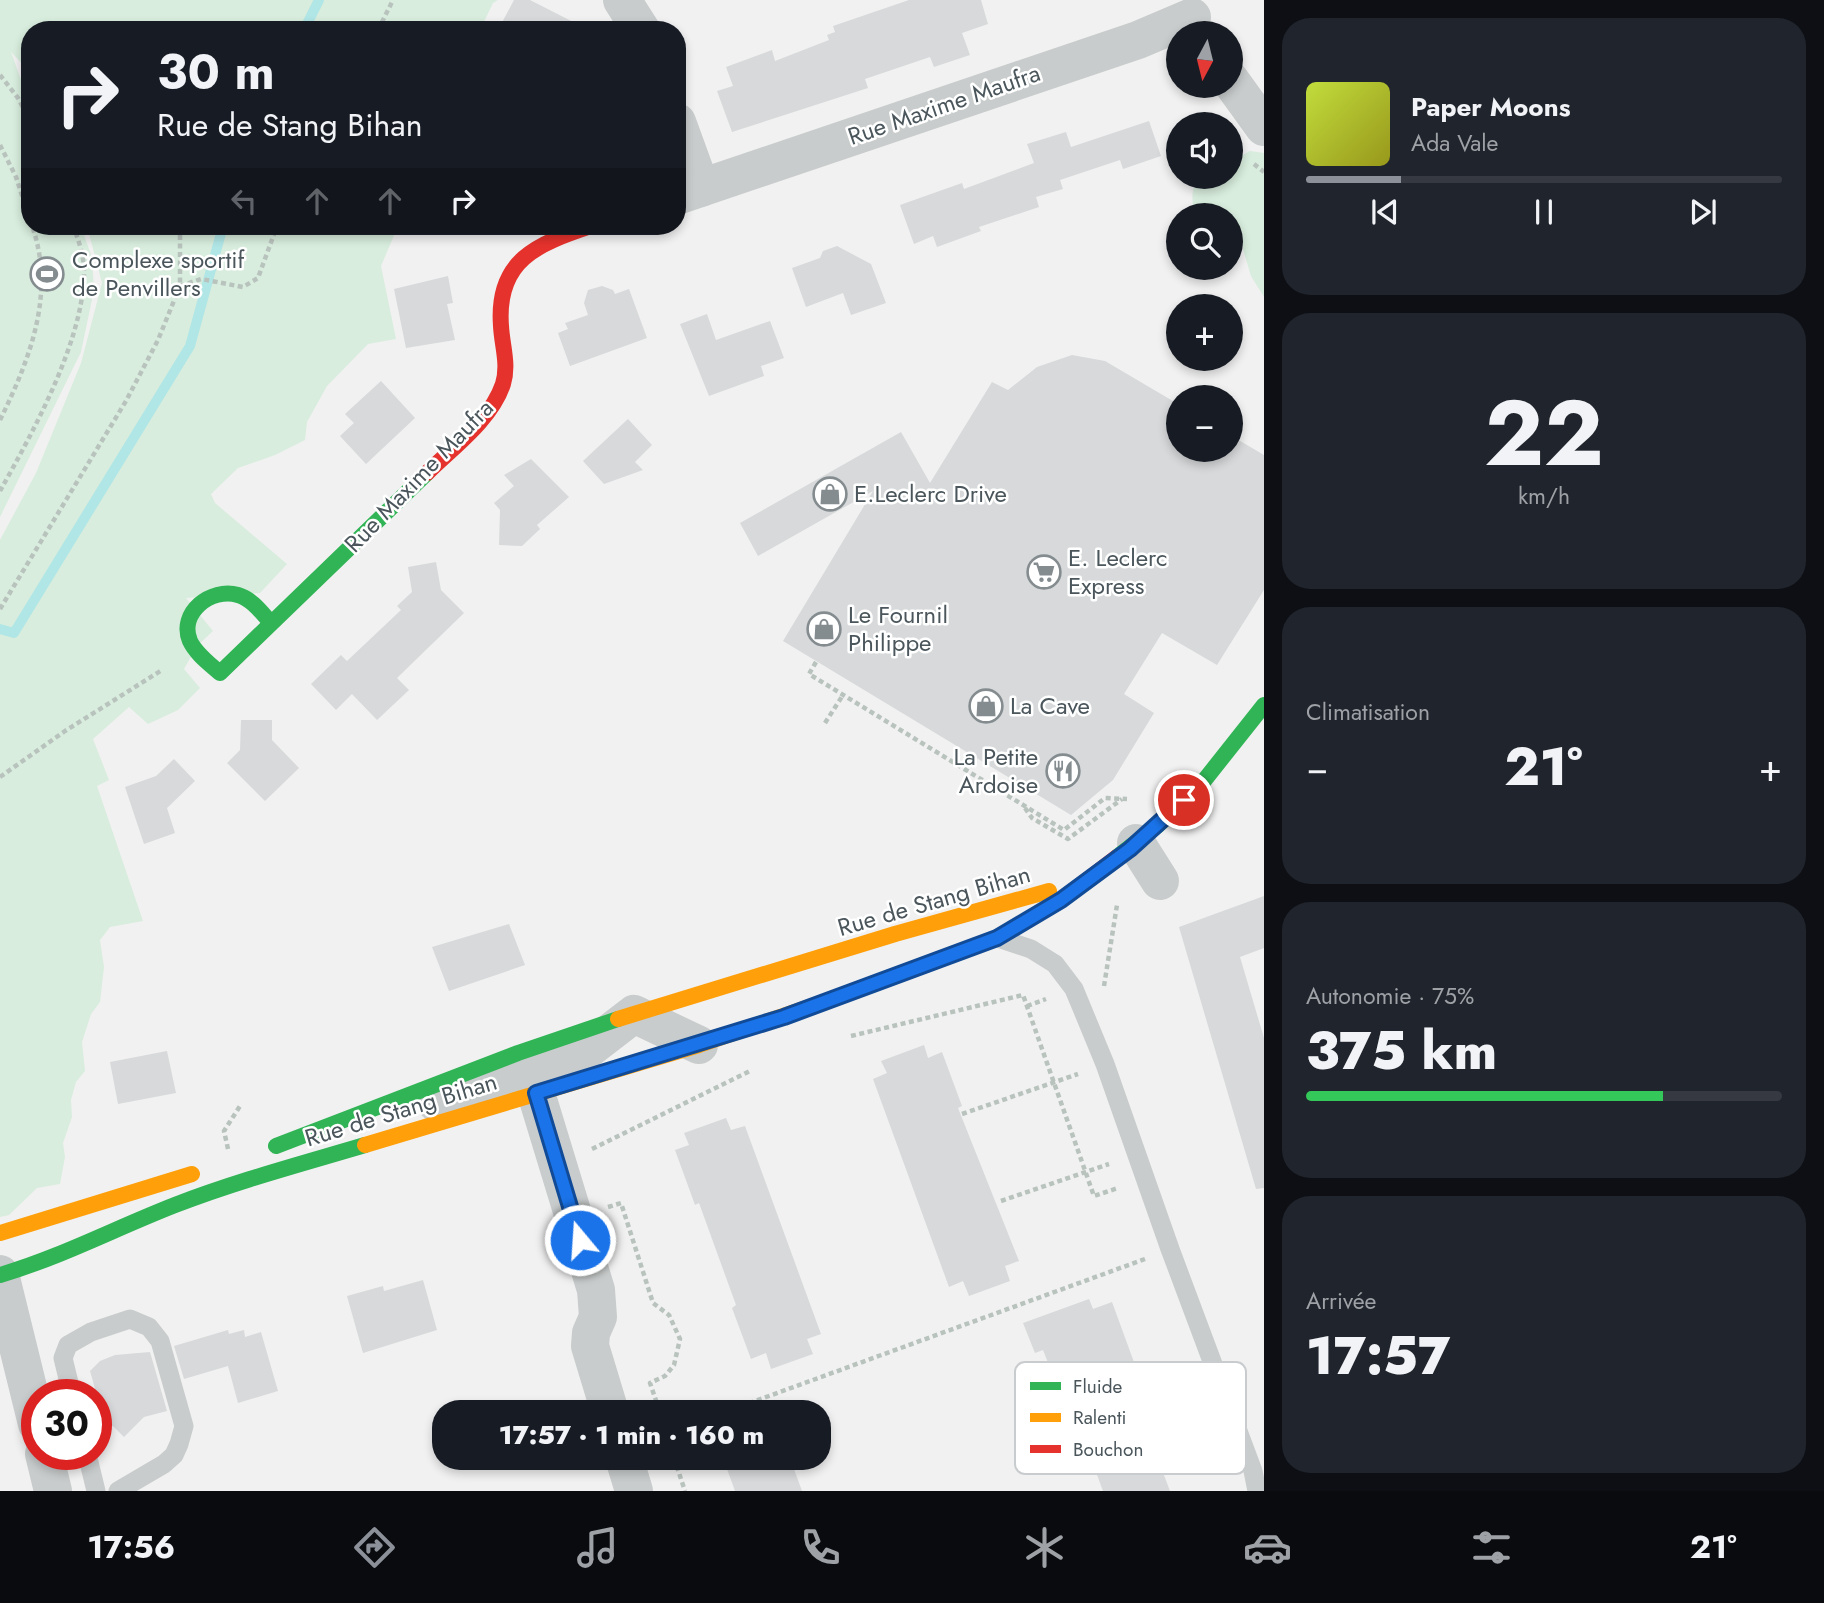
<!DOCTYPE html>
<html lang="fr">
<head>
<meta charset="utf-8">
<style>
	:root { --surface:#171b24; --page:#20242c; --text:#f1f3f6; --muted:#9ea1a6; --line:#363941; --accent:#8c9099 }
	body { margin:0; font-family:Jost,sans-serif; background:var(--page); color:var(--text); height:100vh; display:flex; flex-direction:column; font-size:26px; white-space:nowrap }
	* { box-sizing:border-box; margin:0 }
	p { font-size:23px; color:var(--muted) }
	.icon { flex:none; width:38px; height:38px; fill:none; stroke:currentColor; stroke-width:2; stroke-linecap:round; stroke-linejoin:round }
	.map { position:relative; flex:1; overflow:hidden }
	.sheet { display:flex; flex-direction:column; gap:18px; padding:18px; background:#0d0f14; width:560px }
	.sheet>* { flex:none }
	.banner { position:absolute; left:21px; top:21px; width:665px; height:214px; border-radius:28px; box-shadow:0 4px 10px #0003; background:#171b24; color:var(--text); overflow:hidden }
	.needle { width:46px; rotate:187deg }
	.tools { position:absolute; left:1166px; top:21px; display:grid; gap:14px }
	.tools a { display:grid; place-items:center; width:77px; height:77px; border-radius:50%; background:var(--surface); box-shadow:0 4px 10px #0003; font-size:35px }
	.speed { position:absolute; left:21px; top:1379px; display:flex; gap:14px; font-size:35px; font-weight:700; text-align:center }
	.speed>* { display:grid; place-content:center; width:91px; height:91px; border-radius:50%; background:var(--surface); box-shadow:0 4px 10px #0003; line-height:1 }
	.speed .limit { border:10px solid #d22; background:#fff; color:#111 }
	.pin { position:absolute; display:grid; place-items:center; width:60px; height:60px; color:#fff; margin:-30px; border:4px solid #fff; border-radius:50%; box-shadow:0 2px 7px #0007 }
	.me { position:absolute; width:77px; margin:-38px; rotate:342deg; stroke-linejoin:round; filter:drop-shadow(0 0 5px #0008) }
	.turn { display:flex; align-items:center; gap:24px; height:147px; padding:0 21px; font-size:32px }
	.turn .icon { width:91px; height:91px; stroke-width:2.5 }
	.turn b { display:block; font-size:49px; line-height:60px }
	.lanes { display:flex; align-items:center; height:66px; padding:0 21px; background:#0003; justify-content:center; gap:35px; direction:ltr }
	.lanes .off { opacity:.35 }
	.big { font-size:52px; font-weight:800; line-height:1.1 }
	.sheet .card { flex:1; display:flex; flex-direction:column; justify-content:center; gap:10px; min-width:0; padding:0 24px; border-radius:28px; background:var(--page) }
	.sheet .dial { align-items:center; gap:0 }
	.dial b { font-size:91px; line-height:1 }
	.song { display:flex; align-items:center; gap:21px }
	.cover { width:84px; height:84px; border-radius:10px; background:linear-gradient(135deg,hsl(70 70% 55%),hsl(60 70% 35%)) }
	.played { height:7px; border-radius:4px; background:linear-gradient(90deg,var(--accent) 20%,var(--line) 20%) }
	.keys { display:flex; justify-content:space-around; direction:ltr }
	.heat { display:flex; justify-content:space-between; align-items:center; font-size:38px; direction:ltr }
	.charge { height:10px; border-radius:5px; background:linear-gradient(90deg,#34c759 75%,var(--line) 0) }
	.trip { position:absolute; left:432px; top:1400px; width:399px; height:70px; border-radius:28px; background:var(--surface); box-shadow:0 4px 10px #0003; font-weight:800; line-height:70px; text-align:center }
	.dock { display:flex; height:112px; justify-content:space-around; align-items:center; background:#090b0e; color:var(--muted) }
	.dock .icon { width:49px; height:49px }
	.dock .current { color:var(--accent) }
	.dock b { font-size:32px; color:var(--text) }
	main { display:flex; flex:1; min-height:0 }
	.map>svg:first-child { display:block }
</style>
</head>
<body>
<main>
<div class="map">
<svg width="1264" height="1491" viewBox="0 0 1264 1491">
	<rect width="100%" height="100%" fill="#f1f1f1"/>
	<!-- green -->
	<g fill="#d8eddd">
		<polygon points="0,0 498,0 493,3 480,30 30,30 30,72 11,52 30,105 30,226 81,226 92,258 94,290 81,352 0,517"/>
		<path d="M 1250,151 L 1264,153 L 1264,297 L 1251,276 L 1233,216 L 1193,206 C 1189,175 1206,177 1230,177 L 1230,162 Z"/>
		<polygon points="87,226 398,226 381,266 396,339 368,344 327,386 307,422 305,440 275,455 238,468 211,494 215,503 287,564 260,593 186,598 213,631 197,646 184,669 200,688 178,710 148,724 129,707 93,739 109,780 97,786 143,921 110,927 100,940 104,967 100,1002 91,1014 82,1042 85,1071 76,1082 71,1100 72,1117 63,1143 65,1157 60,1184 37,1188 9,1215 0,1217 0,540 36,473 81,363 102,283"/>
	</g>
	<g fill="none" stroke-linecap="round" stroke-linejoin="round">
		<!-- stream -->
		<g stroke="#b1e6e6" stroke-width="10">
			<polyline points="304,30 319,0"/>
			<polyline points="0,629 14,633 190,346 223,226"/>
		</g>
	</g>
	<!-- building -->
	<g fill="#d7d9da">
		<polygon points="514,0 530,0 589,30 498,30"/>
		<polygon points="909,0 981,0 988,24 962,33 970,55 934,67 930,57 865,79 868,88 732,132 717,91 733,86 726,67 772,50 775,61 829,40 827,35 835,32 833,26"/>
		<polygon points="1149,121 1161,156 1123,169 1120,160 1060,180 1063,189 1036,197 1039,207 979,227 981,231 937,247 933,236 914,244 900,205 962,183 964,189 1034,163 1027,144 1066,132 1071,147"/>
		<polygon points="837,246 871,264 886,303 851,315 843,293 806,307 792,268 820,258 823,251"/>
		<polygon points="448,276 453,303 447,304 455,340 406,348 394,289"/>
		<polygon points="602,286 613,290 615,294 629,289 647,338 570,366 558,333 568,329 565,323 588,315 584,303 588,290"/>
		<polygon points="707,314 716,340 770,321 784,358 761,366 764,376 709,396 680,324"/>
		<polygon points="1072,355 1105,361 1178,404 1178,450 1230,450 1230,435 1264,455 1264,590 1217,665 1162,633 1124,694 1154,713 1113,780 1071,815 783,641 873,491 758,556 740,523 901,432 930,483 992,382 1008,390 1037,367"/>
		<polygon points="381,381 415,418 366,464 340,436 354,423 345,414"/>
		<polygon points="628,419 652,445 635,462 643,470 604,484 583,461"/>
		<polygon points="531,459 569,497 537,525 540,529 522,546 499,545 500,510 494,503 514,486 504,475"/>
		<polygon points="436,562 441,590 464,613 397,678 409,690 377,720 352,694 336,710 311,684 341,655 347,661 401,610 397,606 412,592 408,567"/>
		<polygon points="241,720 272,720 272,740 299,768 265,801 227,763 240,750"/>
		<polygon points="174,759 195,781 167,808 175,833 144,844 125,787 156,776"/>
		<polygon points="1264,896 1264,948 1240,957 1264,1038 1264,1188 1256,1189 1179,927"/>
		<polygon points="509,924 525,965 449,991 432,947"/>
		<polygon points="924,1045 928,1058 942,1052 962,1106 958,1108 1019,1261 1005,1266 1010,1281 969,1296 963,1281 949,1287 873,1079 887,1073 881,1061"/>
		<polygon points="167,1051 176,1093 118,1104 110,1062"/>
		<polygon points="726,1118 731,1130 745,1126 821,1334 807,1339 813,1354 771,1369 766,1353 751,1359 732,1308 736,1305 699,1203 695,1205 675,1150 689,1145 684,1133"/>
		<polygon points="423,1280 437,1330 363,1353 347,1296 383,1286 384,1291"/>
		<polygon points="1089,1299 1093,1309 1112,1302 1169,1458 1159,1462 1170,1491 1103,1491 1061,1377 1055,1380 1043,1350 1035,1353 1023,1323"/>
		<polygon points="228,1330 229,1334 244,1330 245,1337 261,1332 278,1391 238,1403 228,1366 184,1379 174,1346"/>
		<polygon points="150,1352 167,1411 144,1417 124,1437 113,1426 96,1431 96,1392 90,1371 100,1361 115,1355"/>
		<polygon points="723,1458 790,1458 802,1491 735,1491"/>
	</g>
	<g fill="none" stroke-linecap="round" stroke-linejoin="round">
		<!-- path -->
		<g stroke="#b9c3be" stroke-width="4.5" stroke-dasharray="5 3.5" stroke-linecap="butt">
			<polyline points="378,30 393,0"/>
			<polyline points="0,75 18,98 30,121"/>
			<polyline points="0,145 16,177 30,220"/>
			<polyline points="1254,164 1264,172"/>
			<polyline points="180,286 201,279 243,287 258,278 277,226"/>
			<path d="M 0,420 C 30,359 56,293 32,226"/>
			<path d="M 0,491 C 33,432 84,340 84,272 C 84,256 79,241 73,226"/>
			<polyline points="0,609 126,401 158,340 180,286 180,226"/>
			<polyline points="816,662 809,674 1064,830 1105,798 1127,799"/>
			<polyline points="825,723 843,695"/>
			<polyline points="0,777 65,731 162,670"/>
			<polyline points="1025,808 1032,818 1068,839 1122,799"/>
			<polyline points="1104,986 1117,905"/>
			<polyline points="1027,1006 1046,999"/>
			<polyline points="851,1036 1023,995 1094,1196 1118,1188"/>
			<polyline points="962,1114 1078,1074"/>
			<polyline points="228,1149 224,1131 240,1106"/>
			<polyline points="592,1149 750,1071"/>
			<polyline points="1001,1201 1109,1164"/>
			<polyline points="608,1207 621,1203 653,1303 669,1315 680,1339 674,1365 665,1376 650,1383 660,1412"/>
			<polyline points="725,1412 1145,1259"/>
			<polyline points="674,1458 685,1491"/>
		</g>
		<!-- lane -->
		<g stroke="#c9cccc" stroke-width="19">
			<polyline points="998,938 1031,949 1055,964 1074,989 1105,1064 1170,1249 1253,1471 1257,1491"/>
			<polyline points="72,1395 63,1358 68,1345 91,1332 130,1319 149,1327 160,1341 184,1426 179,1444 174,1455 164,1464 118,1491"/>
			<polyline points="87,1454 96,1491"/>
		</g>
		<!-- street -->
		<g stroke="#c9cccc" stroke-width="38">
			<polyline points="622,0 641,30"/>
			<polyline points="1230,80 1264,127"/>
			<polyline points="677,122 701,188"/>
			<polyline points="677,196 1138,40 1192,17"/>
			<polyline points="1136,843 1160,881"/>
			<polyline points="536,1093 596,1290 598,1317 591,1333 590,1346 610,1412"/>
			<polyline points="436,1103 586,1051 634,1014 699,1045"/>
			<polyline points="0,1274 37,1424"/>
			<polyline points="44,1454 53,1491"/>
			<polyline points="624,1458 634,1491"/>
		</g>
		<!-- fast -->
		<g stroke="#30b455" stroke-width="16">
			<path d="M 271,623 C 262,613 252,599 238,595 C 211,587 178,613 190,641 C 196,654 210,664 220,673 L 427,473"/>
			<polyline points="1117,857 1157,826 1203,782 1264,705"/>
			<polyline points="276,1146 518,1053 618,1019"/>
			<path d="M 0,1275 C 61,1257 116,1228 175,1205 C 237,1181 301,1164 365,1145"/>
		</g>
		<!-- slow -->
		<g stroke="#ff9f0a" stroke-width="16">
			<polyline points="618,1019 895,934 1049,891"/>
			<polyline points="365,1145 699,1045 818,1004"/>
			<polyline points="0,1233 192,1174"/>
		</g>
		<!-- jam -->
		<g stroke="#e5322d" stroke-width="16">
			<path d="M 427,473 C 453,447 491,420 503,384 C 509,364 502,346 501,326 C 496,260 537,244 591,226"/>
			<polyline points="818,1004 997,938 1061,900 1117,857"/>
		</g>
	</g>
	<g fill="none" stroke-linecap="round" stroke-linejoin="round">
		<defs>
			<polyline id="route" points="580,1240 536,1093 784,1017 997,938 1061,900 1130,849 1184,800"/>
		</defs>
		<!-- route casing -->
		<use href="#route" stroke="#114b97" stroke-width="18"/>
		<!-- route -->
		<use href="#route" stroke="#1a73e8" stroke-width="12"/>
	</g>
	<!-- icons -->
	<defs>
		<symbol id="stadium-ring" viewBox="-11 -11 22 22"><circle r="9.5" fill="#fff" stroke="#848c90" stroke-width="1.5"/><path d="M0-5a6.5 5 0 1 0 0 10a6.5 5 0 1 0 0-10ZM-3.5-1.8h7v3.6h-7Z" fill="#848c90"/></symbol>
		<symbol id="shop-ring" viewBox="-11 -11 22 22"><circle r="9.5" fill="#fff" stroke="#848c90" stroke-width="1.5"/><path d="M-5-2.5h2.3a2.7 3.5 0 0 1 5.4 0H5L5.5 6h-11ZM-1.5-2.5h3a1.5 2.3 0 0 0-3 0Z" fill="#848c90"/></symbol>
		<symbol id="supermarket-ring" viewBox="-11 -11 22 22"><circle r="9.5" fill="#fff" stroke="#848c90" stroke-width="1.5"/><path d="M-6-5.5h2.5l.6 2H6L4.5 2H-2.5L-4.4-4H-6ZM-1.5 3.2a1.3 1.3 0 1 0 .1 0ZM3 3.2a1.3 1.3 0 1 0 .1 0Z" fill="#848c90"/></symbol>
		<symbol id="restaurant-ring" viewBox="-11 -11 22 22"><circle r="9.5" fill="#fff" stroke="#848c90" stroke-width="1.5"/><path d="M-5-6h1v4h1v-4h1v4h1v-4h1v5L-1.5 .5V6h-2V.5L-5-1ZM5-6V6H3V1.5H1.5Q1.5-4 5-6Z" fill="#848c90"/></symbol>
	</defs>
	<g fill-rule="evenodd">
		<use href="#stadium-ring" x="28" y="255" width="38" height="38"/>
		<use href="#shop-ring" x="811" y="475" width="38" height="38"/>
		<use href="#supermarket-ring" x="1025" y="553" width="38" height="38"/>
		<use href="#shop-ring" x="805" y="610" width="38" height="38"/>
		<use href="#shop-ring" x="967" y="687" width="38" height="38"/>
		<use href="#restaurant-ring" x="1044" y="752" width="38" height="38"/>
	</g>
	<g text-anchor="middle" stroke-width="5" stroke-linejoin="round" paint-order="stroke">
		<!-- street labels -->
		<g font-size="24" fill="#4a565b" stroke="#fff">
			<text transform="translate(944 105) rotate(-19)" y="8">Rue Maxime Maufra</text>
			<text transform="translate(419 476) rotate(-46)" y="8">Rue Maxime Maufra</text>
			<text transform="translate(934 901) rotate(-16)" y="8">Rue de Stang Bihan</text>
			<text transform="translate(401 1110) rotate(-17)" y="8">Rue de Stang Bihan</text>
		</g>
		<!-- poi labels -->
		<g font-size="24" fill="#4a565b" stroke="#fff" text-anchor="start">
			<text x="72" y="268">Complexe sportif<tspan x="72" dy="28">de Penvillers</tspan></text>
			<text x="854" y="502">E.Leclerc Drive</text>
			<text x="1068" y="566">E. Leclerc<tspan x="1068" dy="28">Express</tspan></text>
			<text x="848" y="623">Le Fournil<tspan x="848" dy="28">Philippe</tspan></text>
			<text x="1010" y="714">La Cave</text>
			<text x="1038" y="765" text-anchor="end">La Petite<tspan x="1038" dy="28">Ardoise</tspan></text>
		</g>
	</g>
	<!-- legend -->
	<rect x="1015" y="1362" width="231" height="112" rx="10" fill="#fff" stroke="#c9ccce" stroke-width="2"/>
	<rect x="1030" y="1382" width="31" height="8" fill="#30b455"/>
	<rect x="1030" y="1413" width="31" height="9" fill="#ff9f0a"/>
	<rect x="1030" y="1445" width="31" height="8" fill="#e5322d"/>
	<g font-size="19" fill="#4a565b">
		<text x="1073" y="1393">Fluide</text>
		<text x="1073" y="1424">Ralenti</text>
		<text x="1073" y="1456">Bouchon</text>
	</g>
</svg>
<div class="tools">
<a><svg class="needle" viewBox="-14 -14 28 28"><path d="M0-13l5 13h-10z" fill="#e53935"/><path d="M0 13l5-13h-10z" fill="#9ea1a6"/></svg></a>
<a><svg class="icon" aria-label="sound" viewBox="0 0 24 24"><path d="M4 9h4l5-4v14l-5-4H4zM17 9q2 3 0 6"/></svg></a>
<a><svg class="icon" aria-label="search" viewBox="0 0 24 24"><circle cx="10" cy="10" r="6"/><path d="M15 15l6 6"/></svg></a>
<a>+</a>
<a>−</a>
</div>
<div class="speed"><div class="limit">30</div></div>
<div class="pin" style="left:1184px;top:800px;background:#d93025"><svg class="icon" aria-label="arrive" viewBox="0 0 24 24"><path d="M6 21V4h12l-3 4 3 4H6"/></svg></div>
<svg class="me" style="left:580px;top:1240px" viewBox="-20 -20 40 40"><circle r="17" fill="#1a73e8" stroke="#fff" stroke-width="3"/><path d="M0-11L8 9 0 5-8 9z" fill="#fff"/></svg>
<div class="trip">17:57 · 1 min · 160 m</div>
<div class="banner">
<div class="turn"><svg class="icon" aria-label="right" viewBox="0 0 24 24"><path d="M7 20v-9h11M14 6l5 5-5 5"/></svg><div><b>30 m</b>Rue de Stang Bihan</div></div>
<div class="lanes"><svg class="icon off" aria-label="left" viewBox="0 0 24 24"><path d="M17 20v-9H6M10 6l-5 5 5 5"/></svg><svg class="icon off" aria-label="ahead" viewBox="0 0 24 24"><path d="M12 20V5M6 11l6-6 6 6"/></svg><svg class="icon off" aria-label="ahead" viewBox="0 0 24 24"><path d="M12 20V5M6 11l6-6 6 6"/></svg><svg class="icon" aria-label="right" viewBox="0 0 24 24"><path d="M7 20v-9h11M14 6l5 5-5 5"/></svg></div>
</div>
</div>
<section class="sheet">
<div class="card">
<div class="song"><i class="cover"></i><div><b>Paper Moons</b><p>Ada Vale</p></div></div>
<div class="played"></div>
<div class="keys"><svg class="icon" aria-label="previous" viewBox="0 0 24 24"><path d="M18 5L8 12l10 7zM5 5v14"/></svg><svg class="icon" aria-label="pause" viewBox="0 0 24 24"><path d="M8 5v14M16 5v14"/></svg><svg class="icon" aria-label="next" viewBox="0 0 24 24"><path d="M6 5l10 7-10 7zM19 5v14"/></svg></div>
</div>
<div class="card dial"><b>22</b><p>km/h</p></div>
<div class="card"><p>Climatisation</p>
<div class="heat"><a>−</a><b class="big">21°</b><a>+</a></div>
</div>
<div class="card"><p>Autonomie · 75%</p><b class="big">375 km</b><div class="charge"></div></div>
<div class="card"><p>Arrivée</p><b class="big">17:57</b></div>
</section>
</main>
<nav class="dock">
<b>17:56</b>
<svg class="icon current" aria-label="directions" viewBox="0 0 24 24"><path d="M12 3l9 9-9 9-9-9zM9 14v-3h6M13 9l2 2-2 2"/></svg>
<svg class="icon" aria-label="music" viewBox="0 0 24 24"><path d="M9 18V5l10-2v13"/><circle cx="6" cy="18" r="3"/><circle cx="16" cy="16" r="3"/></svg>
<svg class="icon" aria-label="phone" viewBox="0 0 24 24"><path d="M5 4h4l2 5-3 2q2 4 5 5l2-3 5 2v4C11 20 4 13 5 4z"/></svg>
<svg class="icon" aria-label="climate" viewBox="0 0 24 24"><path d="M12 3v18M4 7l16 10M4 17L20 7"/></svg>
<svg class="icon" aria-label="car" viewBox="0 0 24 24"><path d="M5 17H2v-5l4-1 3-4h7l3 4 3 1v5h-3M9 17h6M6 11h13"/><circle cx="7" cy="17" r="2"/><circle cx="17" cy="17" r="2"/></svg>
<svg class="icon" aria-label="filters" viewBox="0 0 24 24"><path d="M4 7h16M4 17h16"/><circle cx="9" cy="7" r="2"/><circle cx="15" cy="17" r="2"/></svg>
<b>21°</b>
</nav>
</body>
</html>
